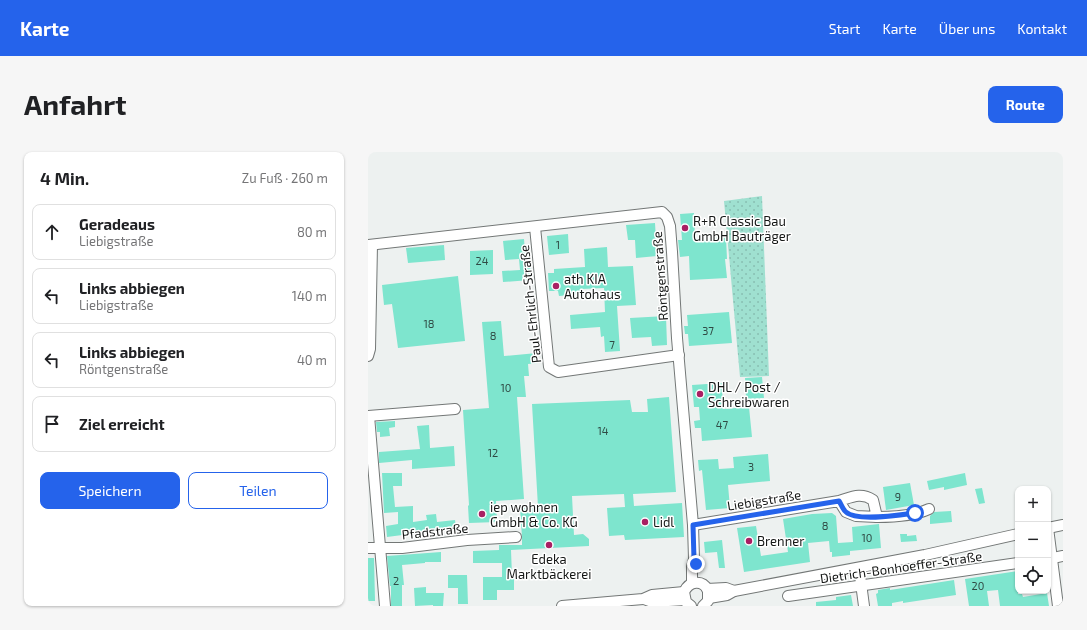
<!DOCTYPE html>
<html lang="de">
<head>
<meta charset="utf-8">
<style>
  body { margin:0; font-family:"Exo 2",sans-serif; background:#f6f6f6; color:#202124 }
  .controls { position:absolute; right:12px; bottom:12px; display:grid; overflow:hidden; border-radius:8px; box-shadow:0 1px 3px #0004 }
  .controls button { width:36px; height:36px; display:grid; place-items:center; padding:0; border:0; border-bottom:1px solid #e0e0e0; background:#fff; color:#202124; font:20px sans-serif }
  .stop { position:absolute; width:12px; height:12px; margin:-9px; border:3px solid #2563eb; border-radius:50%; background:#fff }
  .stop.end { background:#2563eb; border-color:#fff; box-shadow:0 1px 4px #0008 }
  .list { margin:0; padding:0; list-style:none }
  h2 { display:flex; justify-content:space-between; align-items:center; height:52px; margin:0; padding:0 16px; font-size:17px }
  h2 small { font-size:13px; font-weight:400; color:#757577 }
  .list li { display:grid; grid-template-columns:26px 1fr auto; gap:12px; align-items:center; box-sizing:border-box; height:56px; margin:0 8px 8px; padding:0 8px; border:1px solid #e0e0e0; border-radius:8px }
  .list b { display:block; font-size:15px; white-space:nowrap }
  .list p { margin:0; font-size:13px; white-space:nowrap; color:#757577 }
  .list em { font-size:13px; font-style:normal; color:#757577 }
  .actions { display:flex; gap:8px; padding:12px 16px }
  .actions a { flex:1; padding:9px 0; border:1px solid #2563eb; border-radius:8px; text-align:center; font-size:14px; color:#2563eb }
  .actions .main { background:#2563eb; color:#fff }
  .icon { flex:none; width:22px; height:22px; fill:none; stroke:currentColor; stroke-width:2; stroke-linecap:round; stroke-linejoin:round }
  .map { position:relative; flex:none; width:695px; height:454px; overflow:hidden; border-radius:8px }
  header { display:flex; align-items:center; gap:24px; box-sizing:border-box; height:56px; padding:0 20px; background:#2563eb; color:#fff }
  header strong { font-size:19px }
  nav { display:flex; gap:22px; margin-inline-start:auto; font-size:14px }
  .intro { display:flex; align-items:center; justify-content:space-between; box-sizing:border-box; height:96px; padding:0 24px }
  h1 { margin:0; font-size:28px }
  .button { padding:10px 18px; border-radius:8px; background:#2563eb; color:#fff; font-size:14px; font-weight:700 }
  main { display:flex; gap:24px; padding:0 24px }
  aside { flex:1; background:#fff; border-radius:8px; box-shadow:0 1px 3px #0004 }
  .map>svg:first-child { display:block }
</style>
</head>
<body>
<header>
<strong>Karte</strong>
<nav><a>Start</a><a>Karte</a><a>Über uns</a><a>Kontakt</a></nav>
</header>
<div class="intro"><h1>Anfahrt</h1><a class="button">Route</a></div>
<main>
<aside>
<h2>4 Min.<small>Zu Fuß · 260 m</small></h2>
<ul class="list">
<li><svg class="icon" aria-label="ahead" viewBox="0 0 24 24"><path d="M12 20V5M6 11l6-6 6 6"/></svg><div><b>Geradeaus</b><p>Liebigstraße</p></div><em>80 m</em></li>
<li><svg class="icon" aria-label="left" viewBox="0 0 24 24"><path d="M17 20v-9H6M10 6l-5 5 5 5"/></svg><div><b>Links abbiegen</b><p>Liebigstraße</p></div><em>140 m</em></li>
<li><svg class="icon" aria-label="left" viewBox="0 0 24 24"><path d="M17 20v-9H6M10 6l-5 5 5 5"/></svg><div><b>Links abbiegen</b><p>Röntgenstraße</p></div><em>40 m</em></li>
<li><svg class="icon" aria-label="arrive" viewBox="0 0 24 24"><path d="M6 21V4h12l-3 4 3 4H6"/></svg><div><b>Ziel erreicht</b></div></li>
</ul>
<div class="actions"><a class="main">Speichern</a><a>Teilen</a></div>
</aside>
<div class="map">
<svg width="695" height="454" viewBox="0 0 695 454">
  <defs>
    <pattern id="grass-dots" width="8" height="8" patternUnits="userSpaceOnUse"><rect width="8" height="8" fill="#9fe0d0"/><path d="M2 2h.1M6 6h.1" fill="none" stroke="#88bfb2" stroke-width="1.8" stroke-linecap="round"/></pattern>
  </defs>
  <rect width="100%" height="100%" fill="#edf1f0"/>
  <path fill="url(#grass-dots)" d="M394 44 401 224 372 225 356 49Z"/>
  <g fill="#7ee5ce">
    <path d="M326 61 327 87 358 85 359 107H357L359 126 322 128 321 104 312 105 310 88H314L312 62Z"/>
    <path d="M287 71 289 104 268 106 267 88H260L258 73Z"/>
    <path d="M200 82 201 101 181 103 179 84Z"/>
    <path d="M156 87 158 113H162L163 126 162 128 135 130 134 119 152 118 151 107 137 108 135 89Z"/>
    <path d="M76 93 77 108 40 111 38 96Z"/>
    <path d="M239 95 240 115 265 114 268 153 249 154 252 199 237 200 236 184 233 185 232 175 203 177 202 163 237 160 236 136 214 137V142L191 144 190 139H181L180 121H186V117L217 115 216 97Z"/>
    <path d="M125 98V122L102 123V99Z"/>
    <path d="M90 124 97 189 30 196 24 152 16 153 14 133Z"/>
    <path d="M361 160 364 191 321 194 320 182H317L316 174H320L319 163Z"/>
    <path d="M298 164 299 193 284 194 283 185 264 186 262 166Z"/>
    <path d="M133 169 136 204 169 201 170 211 160 212 161 224H156L158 245H149L156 347 128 349 129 370 101 371 100 354 101 353 95 258 121 256 114 170Z"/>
    <path d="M394 225 396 246 378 247 377 226Z"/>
    <path d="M354 231 355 257 381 255 384 285 334 289 333 276H327L326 269 332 268 331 255H326L324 233Z"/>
    <path d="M301 245 308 340 265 342 266 354 314 351 316 385 257 388 256 383 241 384 239 356 257 355 256 342 204 344 206 383 215 382 221 387V394L143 398 144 424H146V438H129V448H115V425H134V411H105V399L131 398V393H154V385L152 356 170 355 164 252 262 248 264 260H280L279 247Z"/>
    <path d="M27 269V275L21 276 22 284 12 285V280H9L8 270Z"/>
    <path d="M61 273 62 296 86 294 87 314 44 317V308L11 311V300L52 297 49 274Z"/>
    <path d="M400 302 402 329 360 333 362 356 338 358 334 318 331 319 330 308 350 307 351 317 366 316 365 305Z"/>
    <path d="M14 321H34V334H25L27 355 45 354V370L59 368 58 363 68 362 69 370 87 368 88 376 19 385 18 374 30 372V360L16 361Z"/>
    <path d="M597 321 599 333 576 338V335L561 338 559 329Z"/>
    <path d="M542 331 546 353 518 358 515 335Z"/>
    <path d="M614 336 617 351 611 352 607 337Z"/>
    <path d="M583 359 584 370 562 372V364L566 360Z"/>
    <path d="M464 361 468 364 470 391 485 390 484 375 511 372 513 396 482 399V403L464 405V400H462L461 389 440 391 442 410 376 420 369 376 388 374 393 404 420 400 415 367 444 362Z"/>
    <path d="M532 382H539V384L548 383 549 389 533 390Z"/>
    <path d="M354 388 357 416H351L349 400 337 401 336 390Z"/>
    <path d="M73 400V410H57V411L34 413 36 433H34V454H23V434H22L19 404Z"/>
    <path d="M0 406H6L7 449H0Z"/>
    <path d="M650 419V442H654L655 445 679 441 681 454H632L630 438 619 439 621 454H601L597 427Z"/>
    <path d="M80 423H99L100 452H90V436H80Z"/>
    <path d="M586 428 588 443 535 451V449L524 451V454H510L508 442 510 441V438L522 436V438Z"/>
    <path d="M58 435V441H76L75 454H65V453L47 454 46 436Z"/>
    <path d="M483 443 485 454H448V450L468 448V445Z"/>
  </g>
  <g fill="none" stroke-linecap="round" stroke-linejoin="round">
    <defs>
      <g id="minor">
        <path d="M167 75 181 215 190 220 311 203"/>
        <path d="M0 93 294 60 299 65 302 74 304 100 309 186 325 373 326 407 324 415V431"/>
        <path d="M0 204 2 197 4 93"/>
        <path d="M0 264 87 257"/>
        <path d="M1 264 17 454"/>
        <path d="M509 365C525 365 546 364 561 357"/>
        <path d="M325 373 471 349 478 360 488 364 509 365 505 348C493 340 484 345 471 349"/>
        <path d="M680 376 690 454"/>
        <path d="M680 376 695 373"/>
        <path d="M0 396H34L99 388 148 385"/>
        <path d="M680 407 695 404"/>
        <path d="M491 416 496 454"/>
        <path d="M339 437 358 436 366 439"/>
        <path d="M420 444 650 411"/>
        <path d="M341 446 359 443 366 439 557 403 650 382"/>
        <path d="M276 447 284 450 317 448"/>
        <path d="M194 454 275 447 284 443 316 440"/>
        <path d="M323 454 318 450 316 440C321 429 334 427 340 438V449L335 454"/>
      </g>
    </defs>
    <use href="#minor" stroke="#737776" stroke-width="12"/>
    <use href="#minor" stroke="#fff" stroke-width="10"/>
  </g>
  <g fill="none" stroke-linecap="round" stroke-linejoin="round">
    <path stroke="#2563eb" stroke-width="5" d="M328 412 326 407 325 373 471 349C473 352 475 358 478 360 489 370 532 363 547 361"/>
  </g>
  <g fill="#a91f63" stroke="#fff" stroke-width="1.5">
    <circle cx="317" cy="76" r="4"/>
    <circle cx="188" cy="134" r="4"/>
    <circle cx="332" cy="242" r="4"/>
    <circle cx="114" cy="362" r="4"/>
    <circle cx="277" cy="370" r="4"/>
    <circle cx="381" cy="389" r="4"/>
    <circle cx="181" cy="393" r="4"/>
  </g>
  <g text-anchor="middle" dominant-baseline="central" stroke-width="3" stroke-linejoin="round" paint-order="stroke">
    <g font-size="11" fill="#2f4a44">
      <text x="190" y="92">1</text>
      <text x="114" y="108">24</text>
      <text x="61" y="171">18</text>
      <text x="340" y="178">37</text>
      <text x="125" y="183">8</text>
      <text x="244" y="192">7</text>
      <text x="138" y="235">10</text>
      <text x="354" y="272">47</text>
      <text x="235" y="278">14</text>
      <text x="125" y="300">12</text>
      <text x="383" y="314">3</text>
      <text x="530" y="344">9</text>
      <text x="457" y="373">8</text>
      <text x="499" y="385">10</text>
      <text x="28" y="428">2</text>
      <text x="610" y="433">20</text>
    </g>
    <g font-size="13" fill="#151716" stroke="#fff" text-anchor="start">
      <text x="325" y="69">R+R Classic Bau<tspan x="325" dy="15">GmbH Bauträger</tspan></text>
      <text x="196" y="127">ath KIA<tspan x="196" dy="15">Autohaus</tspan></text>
      <text x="340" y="235">DHL / Post /<tspan x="340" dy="15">Schreibwaren</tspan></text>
      <text x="122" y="355">iep wohnen<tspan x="122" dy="15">GmbH &amp; Co. KG</tspan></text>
      <text x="285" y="370">Lidl</text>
      <text x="389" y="389">Brenner</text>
      <text x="181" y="407" text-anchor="middle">Edeka<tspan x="181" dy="15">Marktbäckerei</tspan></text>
    </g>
    <g font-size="13" fill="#151716" stroke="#fff">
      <text transform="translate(292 124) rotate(-94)">Röntgenstraße</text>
      <text transform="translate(162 152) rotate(-96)">Paul-Ehrlich-Straße</text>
      <text transform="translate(396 348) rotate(-9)">Liebigstraße</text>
      <text transform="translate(67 379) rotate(-6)">Pfadstraße</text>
      <text transform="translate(533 415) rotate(-8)">Dietrich-Bonhoeffer-Straße</text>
    </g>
  </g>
</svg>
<div class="controls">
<button>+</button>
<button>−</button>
<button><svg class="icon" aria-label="locate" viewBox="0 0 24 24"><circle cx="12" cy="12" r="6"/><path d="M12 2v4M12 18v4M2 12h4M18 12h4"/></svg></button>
</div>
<div class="stop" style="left:547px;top:361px"></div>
<div class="stop end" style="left:328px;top:412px"></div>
</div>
</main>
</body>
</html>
